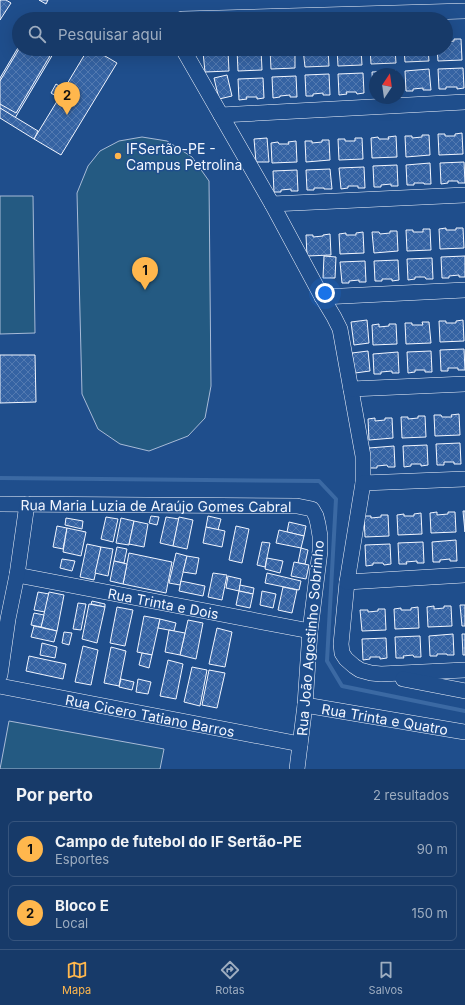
<!DOCTYPE html>
<html lang="pt">
<head>
<meta charset="utf-8">
<style>
  body { margin:0; font-family:Inter,sans-serif; background:#20416f; color:#f1f3f6 }
  .compass { position:absolute; left:369px; top:68px; width:36px; height:36px; border-radius:50%; background:#173a69; box-shadow:0 4px 16px #0002; rotate:13deg }
  .you { position:absolute; left:325px; top:293px; width:14px; height:14px; margin:-10px; border:3px solid #fff; border-radius:50%; background:#1a73e8; box-shadow:0 0 0 6px #1a73e833 }
  .badge { display:grid; place-items:center; width:26px; height:26px; border-radius:50%; background:#ffb74d; color:#111; font-size:13px; font-weight:700 }
  .pin { position:absolute; translate:-50% -33px; filter:drop-shadow(0 1px 2px #0008) }
  .pin::after { content:''; position:absolute; top:21px; width:14px; height:12px; background:inherit; clip-path:polygon(0 0,100% 0,50% 100%) }
  .list { margin:0; padding:0; list-style:none }
  h2 { display:flex; justify-content:space-between; align-items:center; height:52px; margin:0; padding:0 16px; font-size:17px }
  h2 small { font-size:13px; font-weight:400; color:#9eadc0 }
  .list li { display:grid; grid-template-columns:26px 1fr auto; gap:12px; align-items:center; box-sizing:border-box; height:56px; margin:0 8px 8px; padding:0 8px; border:1px solid #36547d; border-radius:6px }
  .list b { display:block; font-size:15px; white-space:nowrap }
  .list p { margin:0; font-size:13px; white-space:nowrap; color:#9eadc0 }
  .list em { font-size:13px; font-style:normal; color:#9eadc0 }
  .icon { flex:none; width:22px; height:22px; fill:none; stroke:currentColor; stroke-width:2; stroke-linecap:round; stroke-linejoin:round }
  .map { position:relative; flex:none; width:465px; height:769px; overflow:hidden }
  .search { position:absolute; background:#173a69; box-shadow:0 4px 16px #0002; left:12px; right:12px; top:12px; height:44px; display:flex; align-items:center; gap:10px; box-sizing:border-box; padding:0 14px; border-radius:22px; color:#9eadc0; font-size:15px }
  .sheet { height:180px; background:#173a69 }
  nav { display:flex; justify-content:space-around; align-items:center; box-sizing:border-box; height:56px; border-top:1px solid #36547d; background:#173a69; font-size:11px; color:#9eadc0 }
  nav a { display:grid; justify-items:center; gap:2px }
  nav .on { color:#ffb74d }
  .map>svg:first-child { display:block }
</style>
</head>
<body>
<div class="map">
<svg width="465" height="769" viewBox="0 0 465 769">
  <defs>
    <pattern id="building-cross-hatch" width="8" height="8" patternUnits="userSpaceOnUse"><rect width="8" height="8" fill="#3563a3"/><path d="M0 0l8 8M0 8l8-8" fill="none" stroke="#537ab1"/></pattern>
  </defs>
  <rect width="100%" height="100%" fill="#1f4e8c"/>
  <g fill="#245a82" stroke="#a8bbd7">
    <path d="M142 137 167 141 192 157 209 181 211 386 205 418 188 436 149 451 120 444 98 429 82 394 77 193 88 166 100 151 119 141Z"/>
    <path d="M0 196H33L35 333 0 334Z"/>
    <path d="M9 721 164 749 160 769H0Z"/>
  </g>
  <g fill="none" stroke-linecap="round" stroke-linejoin="round">
    <path stroke="#3b69a3" stroke-width="4" d="M0 478 319 481 336 499 327 661 342 686 465 711"/>
  </g>
  <g fill="url(#building-cross-hatch)" stroke="#f2f6ff">
    <path d="M0 0H6L11 3 0 20Z"/>
    <path d="M39 0H48L46 4Z"/>
    <path d="M38 14 46 19H35Z"/>
    <path d="M454 39H461L462 60 438 61 437 49H446V42L454 41Z"/>
    <path d="M19 46V49H56L15 118 0 108V78Z"/>
    <path d="M19 49H54L16 113 0 104V81Z"/>
    <path d="M88 49H93L117 63 61 155 34 139 59 98 51 93 56 84 64 89Z"/>
    <path d="M254 49H261L262 70 238 71 237 50H244V52L254 51Z"/>
    <path d="M270 49H277V50L295 49V68L271 69Z"/>
    <path d="M303 49H328L329 66 305 67Z"/>
    <path d="M337 49H361L362 65 338 66Z"/>
    <path d="M370 49H395L396 63 371 64Z"/>
    <path d="M404 49H428L429 61 405 62Z"/>
    <path d="M211 51V53H221V51H228L229 71 205 72 203 52Z"/>
    <path d="M463 68 464 88 457 89V87H446V89H439L438 69Z"/>
    <path d="M429 69 431 90H423V88L413 89V91H406L405 71Z"/>
    <path d="M396 71V74H375V93H373L372 72Z"/>
    <path d="M363 73 364 93 357 94 356 92H346L347 94 339 95 338 74Z"/>
    <path d="M329 74 330 95H323V93L313 94V96H306L305 75Z"/>
    <path d="M227 75 232 96 219 99 214 78Z"/>
    <path d="M296 76 297 97H290V95L280 96V97L273 98 272 77Z"/>
    <path d="M263 78 264 98 257 99V97H246L247 99 239 100 238 79Z"/>
    <path d="M0 108 38 131 34 139 0 118Z"/>
    <path d="M462 133 463 154 439 155 438 134H445V136H455V134Z"/>
    <path d="M422 135H429L430 155 406 157 405 136H412V138L422 137Z"/>
    <path d="M396 136 397 157 372 158 371 138 378 137 379 139H389L388 137Z"/>
    <path d="M267 138 269 162H256L254 139Z"/>
    <path d="M355 138H362L363 159 339 160 338 139H345V141H355Z"/>
    <path d="M322 140H329L330 160 306 162 305 141H312V143L322 142Z"/>
    <path d="M296 141 297 162 272 163 271 143 278 142 279 144H289L288 142Z"/>
    <path d="M464 162 465 183H458V181H448V183L441 184 440 163Z"/>
    <path d="M430 163 431 184H424V183H414V185H407L406 165Z"/>
    <path d="M397 165 398 186H391V184L381 185V187H374L373 166Z"/>
    <path d="M364 167 365 188H358V186H348V188L341 189 339 168Z"/>
    <path d="M330 169 332 189H324V188H314V190H307L306 170Z"/>
    <path d="M297 170 298 191H291V189L281 190V192H274L273 171Z"/>
    <path d="M446 228V230H456V228H463L464 248 440 249 439 229Z"/>
    <path d="M423 229H430L431 250 407 251 406 230H413V232H423Z"/>
    <path d="M390 231H397L398 251 374 253 372 232H379L380 234 390 233Z"/>
    <path d="M363 232 364 253 340 254 339 234 346 233V235H356V233Z"/>
    <path d="M330 234 331 255 307 256 306 235H313V237L323 236V235Z"/>
    <path d="M324 256 336 257 335 278H323Z"/>
    <path d="M465 256V277H459V275L449 276V278H442L441 257Z"/>
    <path d="M432 258 433 279H426L425 277H415V279L408 280 407 259Z"/>
    <path d="M398 260 399 280 392 281V279H382V281H375L374 261Z"/>
    <path d="M365 261 366 282H359V280L349 281V283H342L340 262Z"/>
    <path d="M367 320 369 343 354 345 351 322Z"/>
    <path d="M463 320 464 341 440 342 439 321H446V323H456V321Z"/>
    <path d="M422 322H429L431 343 406 344 405 323H412V325H423Z"/>
    <path d="M379 324V327L389 326V324H396L397 344 373 345 372 325Z"/>
    <path d="M464 349 465 370H458V368H448V371H441L440 350Z"/>
    <path d="M368 351 370 371 355 373 352 353Z"/>
    <path d="M431 351 432 372H425V370H415V372L408 373 407 352Z"/>
    <path d="M398 352 399 373H392V371L381 372V374H374L373 354Z"/>
    <path d="M0 355H35L36 402 0 403Z"/>
    <path d="M459 414 460 435 435 436 434 415H441L442 417H452L451 415Z"/>
    <path d="M418 416H425L426 437 402 438 401 417H408V419L418 418Z"/>
    <path d="M375 418V421L385 420V418H392L393 438 369 440 368 419Z"/>
    <path d="M460 443 461 464H454V462H444V465H437L436 444Z"/>
    <path d="M427 445 428 465 421 466V464H411V466L404 467 403 446Z"/>
    <path d="M394 446 395 467H388L387 465 377 466V468H370L369 448Z"/>
    <path d="M463 511H465V532Z"/>
    <path d="M437 512V515L448 514V512H455L456 532 431 533 430 513Z"/>
    <path d="M421 513 422 534 398 535 397 515 404 514V516H414V514Z"/>
    <path d="M381 515H388L389 536 365 537 364 516H371V518L381 517Z"/>
    <path d="M151 516 159 517 157 525 149 523Z"/>
    <path d="M208 516 221 519 218 530 206 527Z"/>
    <path d="M106 517 118 519 113 542 101 539Z"/>
    <path d="M166 517 179 519 173 546 160 543Z"/>
    <path d="M179 517 193 520 187 549 173 546Z"/>
    <path d="M66 518 83 521 82 529 65 525Z"/>
    <path d="M121 518 134 521 129 545 116 543Z"/>
    <path d="M134 521 148 524 144 547 129 544Z"/>
    <path d="M289 522 306 526 304 536 287 532Z"/>
    <path d="M57 526 67 528 63 549 53 547Z"/>
    <path d="M236 526 249 529 242 563 229 560Z"/>
    <path d="M206 527 225 531 222 547 203 543Z"/>
    <path d="M67 528 86 532 81 556 63 552Z"/>
    <path d="M279 530 304 536 301 548 276 543Z"/>
    <path d="M456 540 457 561H450V559L440 560V562H433L432 542Z"/>
    <path d="M262 542 270 543 265 567 257 565Z"/>
    <path d="M423 542 424 563H417V561L406 562 407 564H399L398 543Z"/>
    <path d="M87 544 101 547 94 580 80 577Z"/>
    <path d="M390 544 391 564 384 565 383 563H373V565L366 566 365 545Z"/>
    <path d="M101 547 113 549 108 576 95 573Z"/>
    <path d="M117 547 127 549 124 563 114 561Z"/>
    <path d="M301 548 308 550 305 564 298 563Z"/>
    <path d="M129 553 172 562 166 593 123 584Z"/>
    <path d="M176 553 187 556 180 585 169 583Z"/>
    <path d="M187 556 199 558 196 574 183 572Z"/>
    <path d="M267 558 283 561 280 573 265 569Z"/>
    <path d="M62 559 75 561 72 571 60 568Z"/>
    <path d="M114 561 127 564 123 584 110 581Z"/>
    <path d="M294 562 309 565 306 579 291 576Z"/>
    <path d="M213 573 227 575 222 600 208 597Z"/>
    <path d="M267 573 301 581 299 590 265 583Z"/>
    <path d="M228 576 241 579 239 591 226 588Z"/>
    <path d="M181 581 205 586 203 596 179 591Z"/>
    <path d="M240 585 254 588 253 594 239 591Z"/>
    <path d="M283 587 297 590 292 613 278 610Z"/>
    <path d="M239 591 253 594 250 608 236 605Z"/>
    <path d="M262 591 276 594 273 608 260 605Z"/>
    <path d="M38 592 49 594 45 612 34 610Z"/>
    <path d="M49 592 64 595 57 631 41 627Z"/>
    <path d="M92 601 105 604V607L91 604Z"/>
    <path d="M78 603 86 604 81 630 73 629Z"/>
    <path d="M89 604 105 607 97 643 82 639Z"/>
    <path d="M460 605H465V626H462Z"/>
    <path d="M434 606V609L444 608V606H451L452 626 428 627 427 607Z"/>
    <path d="M117 607 133 610 125 646 110 643Z"/>
    <path d="M418 607 419 628 395 629 394 609 401 608V610H411V608Z"/>
    <path d="M378 609H385L386 630 362 631 360 610H368V612L378 611Z"/>
    <path d="M34 613 44 615 41 627 31 625Z"/>
    <path d="M144 616 160 619 152 655 137 652Z"/>
    <path d="M160 619 176 623 174 631 158 628Z"/>
    <path d="M188 620 203 623 196 659 180 655Z"/>
    <path d="M34 626 57 631 54 642 31 637Z"/>
    <path d="M217 628 232 632 225 667 209 664Z"/>
    <path d="M169 630 185 633 180 655 165 652Z"/>
    <path d="M64 632 72 633 69 645 62 643Z"/>
    <path d="M453 634 454 655H447V654H437V656H430L429 636Z"/>
    <path d="M462 634H465V655H463Z"/>
    <path d="M420 636 421 657H414L413 655 403 656 404 658H396L395 637Z"/>
    <path d="M386 638 387 658 380 659V657H370V659L363 660 362 639Z"/>
    <path d="M42 643 57 647 55 658 40 655Z"/>
    <path d="M83 646 98 650 91 685 75 682Z"/>
    <path d="M111 647 126 651 119 686 104 683Z"/>
    <path d="M142 653 152 655 149 668 139 665Z"/>
    <path d="M29 656 66 664 63 679 26 671Z"/>
    <path d="M168 660 183 664 176 699 160 696Z"/>
    <path d="M192 667 207 670 200 706 184 702Z"/>
    <path d="M209 670 225 673 217 708 202 705Z"/>
    <path d="M121 679 134 682 132 690 119 687Z"/>
    <path d="M138 679 151 682 148 694 136 692Z"/>
  </g>
  <g fill="none" stroke-linecap="round" stroke-linejoin="round">
    <defs>
      <g id="minor">
        <path d="M182 19 465 11"/>
        <path d="M183 49 272 204 322 297 334 317 340 329 363 456V483L347 582 341 644 342 653 346 659 354 666 360 670 371 673 381 674 465 670"/>
        <path d="M221 115 465 102"/>
        <path d="M272 204 465 195"/>
        <path d="M322 297 465 290"/>
        <path d="M351 389 465 384"/>
        <path d="M363 483 465 479"/>
        <path id="s1" d="M0 504 297 506 312 509 316 516 318 524 320 536V551L310 631 305 705 297 769"/>
        <path id="s2" d="M17 575 310 631"/>
        <path d="M347 582 465 575"/>
        <path d="M0 675 8 619 17 575 27 504"/>
        <path d="M403 679 465 691"/>
        <path id="s3" d="M0 686 300 744"/>
        <path id="s4" d="M305 705 465 732"/>
      </g>
    </defs>
    <use href="#minor" stroke="#f2f6ff" stroke-width="16"/>
    <use href="#minor" stroke="#1f4e8c" stroke-width="15"/>
  </g>
  <circle fill="#ffb74d" stroke="#1f4e8c" stroke-width="1.5" cx="118" cy="156" r="4"/>
  <g text-anchor="middle" dominant-baseline="central" stroke-width="3" stroke-linejoin="round" paint-order="stroke">
    <g font-size="14" fill="#f2f6ff" stroke="#1f4e8c" text-anchor="start">
      <text x="126" y="148">IFSertão-PE -<tspan x="126" dy="16">Campus Petrolina</tspan></text>
    </g>
    <g font-size="14" fill="#f2f6ff" stroke="#1f4e8c">
      <text stroke="none"><textPath href="#s1" startOffset="156">Rua Maria Luzia de Araújo Gomes Cabral</textPath></text>
      <text stroke="none"><textPath href="#s2" startOffset="149">Rua Trinta e Dois</textPath></text>
      <text transform="translate(310 638) rotate(-85)">Rua João Agostinho Sobrinho</text>
      <text stroke="none"><textPath href="#s3" startOffset="153">Rua Cicero Tatiano Barros</textPath></text>
      <text stroke="none"><textPath href="#s4" startOffset="81">Rua Trinta e Quatro</textPath></text>
    </g>
  </g>
</svg>
<svg class="compass" viewBox="-18 -18 36 36"><path d="M0-13l5 13h-10z" fill="#e53935"/><path d="M0 13l5-13h-10z" fill="#9eadc0"/></svg>
<div class="you"></div>
<div class="pin badge" style="left:145px;top:290px">1</div>
<div class="pin badge" style="left:67px;top:115px">2</div>
<div class="search"><svg class="icon" aria-label="search" viewBox="0 0 24 24"><circle cx="10" cy="10" r="6"/><path d="M15 15l6 6"/></svg>Pesquisar aqui</div>
</div>
<section class="sheet">
<h2>Por perto<small>2 resultados</small></h2>
<ul class="list">
<li><span class="badge">1</span><div><b>Campo de futebol do IF Sertão-PE</b><p>Esportes</p></div><em>90 m</em></li>
<li><span class="badge">2</span><div><b>Bloco E</b><p>Local</p></div><em>150 m</em></li>
</ul>
</section>
<nav>
<a class="on"><svg class="icon" aria-label="map" viewBox="0 0 24 24"><path d="M3 6l6-2 6 2 6-2v14l-6 2-6-2-6 2zM9 4v14M15 6v14"/></svg>Mapa</a>
<a><svg class="icon" aria-label="directions" viewBox="0 0 24 24"><path d="M12 3l9 9-9 9-9-9zM9 14v-3h6M13 9l2 2-2 2"/></svg>Rotas</a>
<a><svg class="icon" aria-label="saved" viewBox="0 0 24 24"><path d="M7 4h10v16l-5-4-5 4z"/></svg>Salvos</a>
</nav>
</body>
</html>
